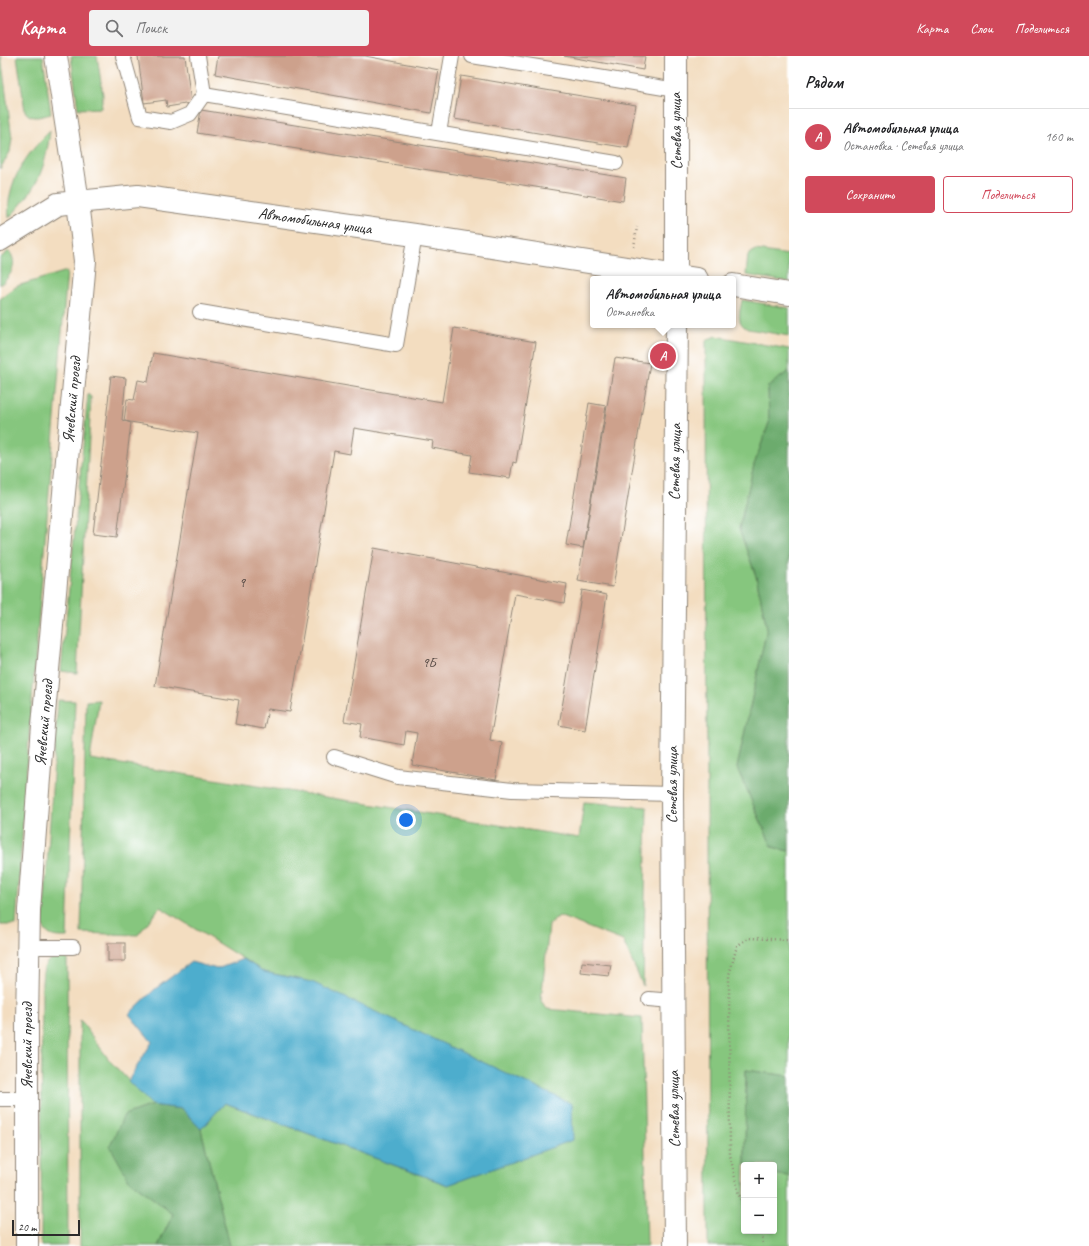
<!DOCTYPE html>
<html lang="ru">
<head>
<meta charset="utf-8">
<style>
  body { margin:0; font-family:Caveat,sans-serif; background:#f2f2f2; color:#202124 }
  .controls { position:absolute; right:12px; bottom:12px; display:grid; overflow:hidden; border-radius:4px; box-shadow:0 2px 6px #0003 }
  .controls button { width:36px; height:36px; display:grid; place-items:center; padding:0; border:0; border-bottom:1px solid #e0e0e0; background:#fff; color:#202124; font:20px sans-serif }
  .scale { position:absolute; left:12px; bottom:10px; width:68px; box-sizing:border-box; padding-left:4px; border:2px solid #2b2b2b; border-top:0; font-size:11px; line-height:14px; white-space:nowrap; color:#2b2b2b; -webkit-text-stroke:3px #fff; paint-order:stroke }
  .you { position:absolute; left:406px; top:764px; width:14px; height:14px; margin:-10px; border:3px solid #fff; border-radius:50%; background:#1a73e8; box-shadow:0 0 0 6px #1a73e833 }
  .badge { display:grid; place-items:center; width:26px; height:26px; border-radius:50%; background:#d1495b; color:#fff; font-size:13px; font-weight:700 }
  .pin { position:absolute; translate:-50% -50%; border:2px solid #fff; box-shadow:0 1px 4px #0006 }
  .popup { position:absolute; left:590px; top:220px; width:146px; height:52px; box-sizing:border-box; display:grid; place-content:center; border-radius:4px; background:#fff; filter:drop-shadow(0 1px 3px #0005); font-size:13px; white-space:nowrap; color:#757577 }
  .popup b { font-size:15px; color:#202124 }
  .popup::after { content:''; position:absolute; left:50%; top:100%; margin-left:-8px; border:8px solid transparent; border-top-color:#fff }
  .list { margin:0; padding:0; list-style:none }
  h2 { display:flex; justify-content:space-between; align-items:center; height:52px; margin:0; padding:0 16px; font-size:17px }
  h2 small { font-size:13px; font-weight:400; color:#757577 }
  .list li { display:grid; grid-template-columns:26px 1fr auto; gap:12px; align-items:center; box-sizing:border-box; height:56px; padding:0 16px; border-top:1px solid #e0e0e0 }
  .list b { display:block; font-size:15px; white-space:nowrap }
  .list p { margin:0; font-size:13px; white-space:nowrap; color:#757577 }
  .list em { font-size:13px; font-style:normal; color:#757577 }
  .actions { display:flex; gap:8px; padding:12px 16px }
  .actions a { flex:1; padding:9px 0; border:1px solid #d1495b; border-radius:4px; text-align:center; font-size:14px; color:#d1495b }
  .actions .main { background:#d1495b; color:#fff }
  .icon { flex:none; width:22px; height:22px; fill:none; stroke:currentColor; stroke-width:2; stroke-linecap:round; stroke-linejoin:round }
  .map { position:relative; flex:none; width:789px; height:1190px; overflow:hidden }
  header { display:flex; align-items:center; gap:24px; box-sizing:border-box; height:56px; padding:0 20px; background:#d1495b; color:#fff }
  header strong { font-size:19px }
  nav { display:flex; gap:22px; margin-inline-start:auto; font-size:14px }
  .search { width:280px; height:36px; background:#f2f2f2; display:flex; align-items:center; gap:10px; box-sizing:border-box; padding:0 14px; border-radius:4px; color:#757577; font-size:15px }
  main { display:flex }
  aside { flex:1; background:#fff }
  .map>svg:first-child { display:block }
</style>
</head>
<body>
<header>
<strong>Карта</strong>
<div class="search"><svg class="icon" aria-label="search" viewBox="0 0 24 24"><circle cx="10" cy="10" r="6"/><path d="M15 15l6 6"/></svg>Поиск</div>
<nav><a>Карта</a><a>Слои</a><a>Поделиться</a></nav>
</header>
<main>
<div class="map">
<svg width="789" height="1190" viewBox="0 0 789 1190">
  <rect width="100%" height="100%" fill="#fff"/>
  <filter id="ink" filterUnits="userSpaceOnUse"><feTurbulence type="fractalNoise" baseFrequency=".025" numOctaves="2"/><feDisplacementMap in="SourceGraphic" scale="8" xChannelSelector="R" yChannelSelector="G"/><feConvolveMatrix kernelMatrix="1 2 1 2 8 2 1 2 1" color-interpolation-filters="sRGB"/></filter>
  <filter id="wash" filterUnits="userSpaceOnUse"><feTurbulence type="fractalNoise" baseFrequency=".012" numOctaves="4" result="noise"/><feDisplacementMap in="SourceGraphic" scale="16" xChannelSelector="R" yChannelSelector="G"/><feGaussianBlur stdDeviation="0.9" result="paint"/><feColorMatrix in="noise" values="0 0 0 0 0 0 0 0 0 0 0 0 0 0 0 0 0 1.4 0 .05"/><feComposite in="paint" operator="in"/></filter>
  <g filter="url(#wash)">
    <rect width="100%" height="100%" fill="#f3ddc0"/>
    <g fill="#86c67e" stroke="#587854">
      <path d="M0 0H1L12 82 10 96 0 113Z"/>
      <path d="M17 0H43L51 58C42 60 31 65 25 55Z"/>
      <path d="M71 0H97L103 39 101 52 78 53Z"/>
      <path d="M50 75C45 116 37 132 9 162 5 127 27 97 50 75Z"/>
      <path d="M755 194 789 199V226L746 219 748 199Z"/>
      <path d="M9 195C19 208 11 220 0 229V202Z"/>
      <path d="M67 215 29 680 16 869H0V243L17 230Z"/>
      <path d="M742 244 789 252V280L748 273C735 267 740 256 742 244Z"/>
      <path d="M716 280 789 293V315L768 331 769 367 754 409 739 473 756 520 767 572 737 712 772 791 789 795V1020L746 1014 744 1175H774V1118L789 1120V1190H708L706 284Z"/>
      <path d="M88 338 91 341 77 617 61 615Z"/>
      <path d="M58 644 75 645 67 881C56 881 49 882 43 871Z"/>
      <path d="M99 644 90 703 579 782 584 746 647 751 643 930 623 885 559 860 549 869 541 945 547 953 642 962 647 1190H230L201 1073 225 1047 448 1129 312 926 264 916 160 851 138 879 81 877 86 645Z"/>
      <path d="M56 901H67L68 1190H41L42 927C43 915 43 905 56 901Z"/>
      <path d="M80 964 110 1005 152 1049 124 1059 129 1124 173 1158 158 1190H80Z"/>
    </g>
    <g fill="#6cab6d" stroke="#4c6b4c">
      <path d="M789 315V795L772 791 737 712 767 572 756 520 739 473 754 409 769 367 768 330Z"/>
      <path d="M746 1014 789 1020V1120L774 1118V1109H745Z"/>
      <path d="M152 1049 182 1053 201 1073 230 1190H158L173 1158 129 1124 110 1090 124 1059Z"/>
    </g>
    <path fill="#4eadcd" stroke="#3c6c7c" d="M243 903 264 916 312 926 572 1048 573 1084 448 1129 225 1047 201 1073 182 1053 152 1049 128 1025 152 986 129 958 155 933 191 906 217 913Z"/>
    <g id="blocks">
      <g fill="#cda18c">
        <path d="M138 0H185L191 47 167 51 166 44 144 47Z"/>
        <path d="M218 0H365L439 14 431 57 215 18Z"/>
        <path d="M564 0H645L643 14Z"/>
        <path d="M461 20 636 49 628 92 454 63Z"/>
        <path d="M201 54 626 122 623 145 197 77Z"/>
        <path d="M454 272 536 286 516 407 513 406 510 422 469 416 472 399 432 392 433 385 354 372 350 398 334 395 290 656 268 653 264 673 235 668 239 644 155 630 198 377 124 365 127 343 134 344 138 324 148 326 153 297 442 346Z"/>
        <path d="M615 302 650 307 613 531 578 525Z"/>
        <path d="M111 320 126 322 122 364 131 367 117 481 93 478Z"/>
        <path d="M589 347 606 350 583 492 566 489Z"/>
        <path d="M374 492 567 528 564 547 515 538 490 684 502 687 496 724 412 709 417 677 406 675 404 689 360 681 362 668 344 665Z"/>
        <path d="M582 534 607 539 585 674 559 669Z"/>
        <rect x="108" y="887" width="17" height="18"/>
        <path d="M582 906 611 909 609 920 581 917Z"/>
      </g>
    </g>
  </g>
  <g filter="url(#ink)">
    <use href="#blocks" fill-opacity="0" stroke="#8f8476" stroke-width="1"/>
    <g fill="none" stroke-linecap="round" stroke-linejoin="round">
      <defs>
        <g id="service">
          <path d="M123 0 140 61 171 66 190 58 204 38 616 107"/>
          <path d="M198 0 204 38"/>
          <path d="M472 0 676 34"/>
          <path d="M439 77 452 0"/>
          <path d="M200 256 396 289 415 179"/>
          <path d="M334 701 398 721 512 734 672 738"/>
          <path d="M29 891H73"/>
          <path d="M649 943 673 945"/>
          <path d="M0 1043H27"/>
        </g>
        <g id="minor">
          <path d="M676 0V223"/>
          <path d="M0 184 58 148 138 140 415 179 697 223"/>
          <path d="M733 229 789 238"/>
          <path d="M27 1190V964L29 854 43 669 85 205 78 146 56 0"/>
          <path d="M675 1190 672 738 677 269"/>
        </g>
      </defs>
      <use href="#service" stroke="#8f8476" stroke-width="16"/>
      <use href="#minor" stroke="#8f8476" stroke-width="24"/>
      <g stroke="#8f8476" stroke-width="2.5" stroke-dasharray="1 3" stroke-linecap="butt">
        <path d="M634 191 637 171"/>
        <path d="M744 1147 739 1139 730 1099 729 919 737 890 748 882 789 884"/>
        <path d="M759 1175 762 1179 763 1190"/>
      </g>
      <use href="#service" stroke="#fff" stroke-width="14"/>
      <use href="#minor" stroke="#fff" stroke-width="22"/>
    </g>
  </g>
  <g text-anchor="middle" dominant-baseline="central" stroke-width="3" stroke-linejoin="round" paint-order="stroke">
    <g font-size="14" fill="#544843">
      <text x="242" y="526">9</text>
      <text x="429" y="606">9Б</text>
    </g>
    <g font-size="16" fill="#2b2b2b" stroke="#fff">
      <text transform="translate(676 75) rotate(-91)">Сетевая улица</text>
      <text transform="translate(315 165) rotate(8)">Автомобильная улица</text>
      <text transform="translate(72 344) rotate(-85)">Ячевский проезд</text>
      <text transform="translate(675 406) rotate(-89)">Сетевая улица</text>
      <text transform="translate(44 667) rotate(-85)">Ячевский проезд</text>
      <text transform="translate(672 729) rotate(-90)">Сетевая улица</text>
      <text transform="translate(27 990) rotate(-90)">Ячевский проезд</text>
      <text transform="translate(674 1053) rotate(-91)">Сетевая улица</text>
    </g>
  </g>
</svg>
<div class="controls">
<button>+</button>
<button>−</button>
</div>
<div class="scale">20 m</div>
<div class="you"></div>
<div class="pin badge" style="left:663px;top:300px">A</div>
<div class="popup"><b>Автомобильная улица</b>Остановка</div>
</div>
<aside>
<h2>Рядом<small></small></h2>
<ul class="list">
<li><span class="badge">A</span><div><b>Автомобильная улица</b><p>Остановка · Сетевая улица</p></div><em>160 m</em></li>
</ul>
<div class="actions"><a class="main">Сохранить</a><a>Поделиться</a></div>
</aside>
</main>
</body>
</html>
